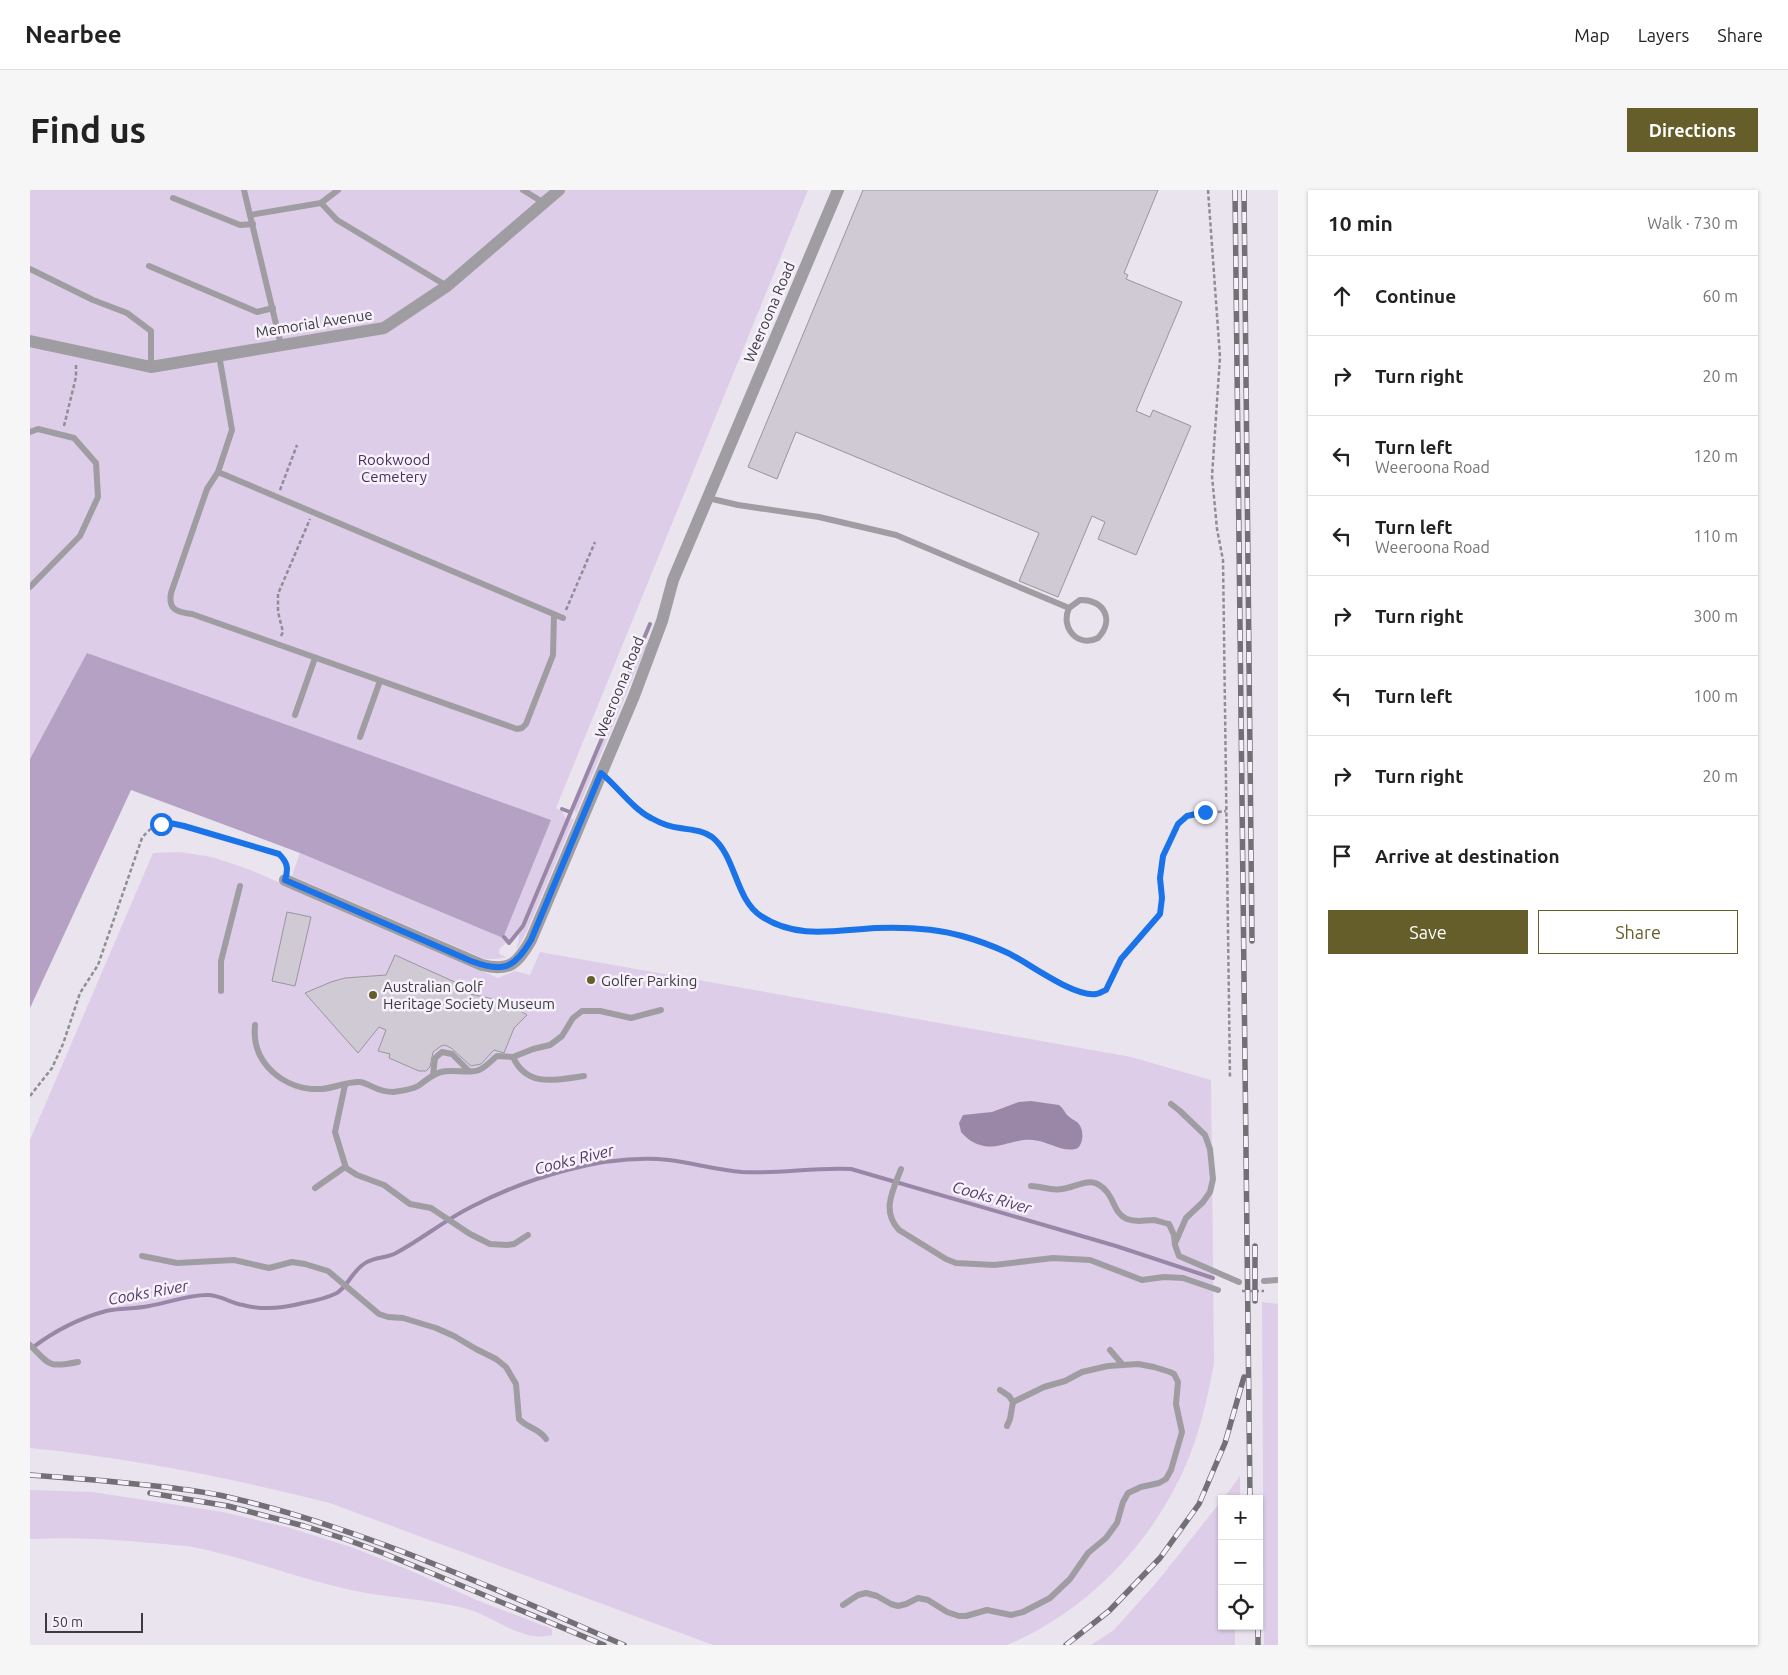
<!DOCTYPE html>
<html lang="en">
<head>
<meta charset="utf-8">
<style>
  body { margin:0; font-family:Ubuntu,sans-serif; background:#f6f6f6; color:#222 }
  .controls { position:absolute; right:15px; bottom:15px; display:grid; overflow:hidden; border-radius:0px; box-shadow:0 1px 4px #0004 }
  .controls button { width:45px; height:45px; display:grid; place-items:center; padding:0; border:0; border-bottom:1px solid #e0e0e0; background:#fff; color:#222; font:25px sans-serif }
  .scale { position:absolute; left:15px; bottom:12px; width:98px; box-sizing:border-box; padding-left:5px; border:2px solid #3d3b3f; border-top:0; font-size:14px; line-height:18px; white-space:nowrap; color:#3d3b3f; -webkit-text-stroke:4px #f6f1fb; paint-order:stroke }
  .stop { position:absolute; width:15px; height:15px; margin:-11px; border:4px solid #1a73e8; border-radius:50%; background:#fff }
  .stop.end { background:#1a73e8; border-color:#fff; box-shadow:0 1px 5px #0008 }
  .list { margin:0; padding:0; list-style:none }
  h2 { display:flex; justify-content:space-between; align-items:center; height:65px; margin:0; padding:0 20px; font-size:21px }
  h2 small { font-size:16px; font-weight:400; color:#767676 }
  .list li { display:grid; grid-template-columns:32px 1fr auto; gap:15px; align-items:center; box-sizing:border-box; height:80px; padding:0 20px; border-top:1px solid #e0e0e0 }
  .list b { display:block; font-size:19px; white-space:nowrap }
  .list p { margin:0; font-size:16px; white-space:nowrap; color:#767676 }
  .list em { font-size:16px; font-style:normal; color:#767676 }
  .actions { display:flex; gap:10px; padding:15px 20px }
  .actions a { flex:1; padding:11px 0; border:1px solid #665e2a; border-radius:0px; text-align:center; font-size:18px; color:#665e2a }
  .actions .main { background:#665e2a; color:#fff }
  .icon { flex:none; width:28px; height:28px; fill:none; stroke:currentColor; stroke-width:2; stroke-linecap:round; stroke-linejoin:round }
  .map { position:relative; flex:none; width:1248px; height:1455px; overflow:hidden; border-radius:0px }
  header { display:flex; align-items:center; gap:30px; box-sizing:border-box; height:70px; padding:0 25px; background:#fff; border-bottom:1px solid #e0e0e0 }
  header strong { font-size:24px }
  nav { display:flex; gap:28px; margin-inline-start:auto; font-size:18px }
  .intro { display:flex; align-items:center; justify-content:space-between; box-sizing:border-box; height:120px; padding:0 30px }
  h1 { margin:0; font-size:35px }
  .button { padding:12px 22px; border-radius:0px; background:#665e2a; color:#fff; font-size:18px; font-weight:700 }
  main { display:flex; gap:30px; padding:0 30px }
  aside { flex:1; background:#fff; border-radius:0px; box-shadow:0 1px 4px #0004 }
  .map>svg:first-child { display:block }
</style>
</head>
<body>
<header>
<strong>Nearbee</strong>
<nav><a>Map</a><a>Layers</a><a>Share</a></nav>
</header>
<div class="intro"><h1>Find us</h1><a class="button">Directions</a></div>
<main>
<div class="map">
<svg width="1248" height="1455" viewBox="0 0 1248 1455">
  <rect width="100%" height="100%" fill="#e9e4ed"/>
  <g fill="#ddcde8">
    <path d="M0 0H778L526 618 532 621 536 629 491 736 478 750 475 745 58 463 0 628Z"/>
    <path d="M614 453 617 454 497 741 486 761 489 748V745L494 738 539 630 544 628 546 623 543 617Z"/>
    <path d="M150 662 182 667 218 679 468 788 485 781 500 785 510 762 1101 867 1181 890 1184 1173C1179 1201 1173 1228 1164 1254 1133 1342 1063 1419 977 1455H683L300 1313C201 1288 101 1268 0 1258V950L123 663Z"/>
    <path d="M270 663 473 748 477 752 470 758 469 763 471 765 477 767 467 769H455L262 686Z"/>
    <path d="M1232 1112 1248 1114V1455H1234Z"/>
    <path d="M1210 1286V1309H1193Z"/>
    <path d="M0 1300 62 1302 193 1322 260 1338 321 1357 379 1380 449 1411 522 1439V1445C491 1453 463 1425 434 1418 397 1409 358 1408 321 1400 268 1388 217 1368 163 1357 150 1355 135 1354 122 1353 81 1349 40 1347 0 1349Z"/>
    <path d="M1192 1310V1436H1205V1455H1061L1084 1440 1127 1392Z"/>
  </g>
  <path fill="#b5a1c4" d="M57 463 521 630 473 748 270 663 101 600 0 818V569Z"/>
  <path fill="#9a87a8" d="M1001 911 1029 915C1033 918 1034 921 1037 925 1040 928 1044 930 1047 932 1054 938 1054 952 1048 958 1034 964 1018 951 1003 950 986 948 970 959 954 956 944 954 937 949 931 942L929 933 933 925 962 922 989 912Z"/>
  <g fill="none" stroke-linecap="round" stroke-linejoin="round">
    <g stroke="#9a87a8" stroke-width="4">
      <path d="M532 619 540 622"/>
      <path d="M474 747 479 753 493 736 620 434"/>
      <path d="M2 1158C23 1142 50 1128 76 1121 90 1118 105 1119 119 1116 139 1113 159 1104 179 1105 192 1106 201 1113 213 1115 232 1120 254 1118 273 1113 284 1111 297 1108 307 1103 319 1095 323 1079 337 1072 346 1067 357 1068 366 1063 392 1049 415 1030 441 1017 497 988 575 963 639 970 663 973 687 980 712 982 749 984 785 977 821 979L1086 1056 1183 1088"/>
    </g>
  </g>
  <g fill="#cfcad3" stroke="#9a959d">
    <path d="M833 0H1128L1094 83 1098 85 1096 89 1152 112 1106 221 1120 227 1123 220 1161 236 1106 365 1068 349 1075 332 1062 326 1028 407 989 391 1009 343 766 242 747 289 718 277Z"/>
    <path d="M257 722 281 727 265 796 242 791Z"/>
    <path d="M365 765 438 798 436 803 463 809 486 818 497 825 484 838 474 863 464 860 451 874 441 876 421 858 415 855 411 856 403 862 400 877 396 881H389L359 868 360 864 348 861 356 840 349 837 328 863 275 803 301 792 315 788 356 785Z"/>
  </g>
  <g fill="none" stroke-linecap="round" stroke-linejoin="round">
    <g stroke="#908d93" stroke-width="2.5" stroke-dasharray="4 2.5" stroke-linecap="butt">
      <path d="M1178 0 1190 167 1182 286 1187 339 1193 370 1200 889"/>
      <path d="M34 236 46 187V173"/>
      <path d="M250 300 267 255"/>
      <path d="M536 420 565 352"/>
      <path d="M251 446 253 442 248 422V404L280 329"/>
      <path d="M581 591C599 608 613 626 637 635 652 641 671 637 683 648 706 669 706 712 733 727 773 749 802 740 844 738 874 737 903 739 931 746 947 750 963 756 977 763 999 773 1042 807 1066 804 1069 804 1073 801 1076 800L1091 769 1130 724 1131 708 1130 688 1133 666 1148 634 1157 626 1196 621"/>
      <path d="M0 906 22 878 33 854 50 803 68 775 112 648C124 632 137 632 154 636L249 664 256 671 257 679"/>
      <path d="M1212 1101H1234"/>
    </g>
    <g stroke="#9f9da1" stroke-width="6">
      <path d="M214 0 251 155"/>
      <path d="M493 0 514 13"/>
      <path d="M143 8 210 35 223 34"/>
      <path d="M291 13 307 30 417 96"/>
      <path d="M220 25 291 13 308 0"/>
      <path d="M119 76 227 122 243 118"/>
      <path d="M0 79 63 110 97 123 121 141V177"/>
      <path d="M189 165 202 240 188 282 533 428"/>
      <path d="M0 242 8 239 44 248 66 273 68 307 50 346 0 397"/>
      <path d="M188 282 177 299 141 403C138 420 147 422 162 424L487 539 492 538 496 534 523 465 524 425"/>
      <path d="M678 308 708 315 789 327 866 345 1039 418 1050 410C1074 409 1085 430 1068 448 1048 458 1030 438 1039 418"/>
      <path d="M265 525 285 468"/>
      <path d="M330 547 350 491"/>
      <path d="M191 801V771L210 696"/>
      <path d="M225 835C221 874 255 901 292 899 304 898 319 891 330 892 341 894 347 902 363 902 371 901 381 900 388 896 396 891 402 884 411 882 423 879 440 884 449 880 456 877 461 871 467 866L483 867 503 859 520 855 532 846 543 828 552 821H570L601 828 631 820"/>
      <path d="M483 867C497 898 526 890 554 886"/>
      <path d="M403 885 405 868 412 862 422 864 439 881"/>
      <path d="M315 895 305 942 316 978 327 985 354 995 380 1014 401 1018 440 1044 460 1054 477 1055 484 1054 498 1045"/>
      <path d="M1141 914 1150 921 1175 945 1180 959 1183 989 1180 1002 1173 1012 1156 1028 1146 1051"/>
      <path d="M871 979C863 1000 851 1021 869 1040L916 1069 926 1073 964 1075 1023 1068 1060 1070 1112 1090 1134 1087 1153 1088 1188 1100"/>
      <path d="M1001 996C1011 996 1021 1001 1032 999 1049 997 1062 983 1077 1002 1085 1012 1085 1024 1097 1029 1107 1033 1114 1030 1124 1030 1129 1031 1134 1033 1139 1034L1144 1045 1145 1055 1149 1066 1209 1092"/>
      <path d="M285 998 315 977"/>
      <path d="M112 1066 147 1073 204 1070 239 1078 262 1072 275 1074 298 1081 349 1124 358 1127 373 1128 406 1138 424 1146 446 1159 466 1169 476 1177 486 1194 489 1229C497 1238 509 1238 516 1249"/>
      <path d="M1234 1091 1248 1090"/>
      <path d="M0 1155C20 1175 18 1178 48 1172"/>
      <path d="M1080 1160 1092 1174"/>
      <path d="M970 1200 979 1206 983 1212 980 1229 977 1236"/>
      <path d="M813 1415 828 1405 836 1403 847 1406 861 1414 868 1416 876 1414 888 1408 898 1410 917 1422 929 1426H936L957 1420 981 1425 993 1422 1020 1408 1040 1389 1058 1363 1076 1348 1087 1333 1093 1312 1098 1303 1111 1297 1129 1293 1136 1289 1141 1280 1152 1242 1146 1214 1148 1192 1144 1184 1140 1182 1124 1177 1108 1174 1078 1176 1052 1182 1035 1191 1014 1197 983 1212"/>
    </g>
    <g stroke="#9f9da1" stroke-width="12">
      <path d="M0 151 121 177 354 138 417 96 529 0"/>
      <path d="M255 690 452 775C480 782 488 773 501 750L604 506 632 431 643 390 808 0"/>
    </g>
    <defs>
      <g id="rail">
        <path d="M1205 0 1220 1309"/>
        <path d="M1214 0 1222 751"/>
        <path d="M1225 1111V1056"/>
        <path d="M0 1285C45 1288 90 1292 135 1297 157 1300 181 1302 202 1308 338 1340 466 1400 594 1455"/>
        <path d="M120 1303 198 1316 274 1336 315 1349 353 1363 574 1455"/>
        <path d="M1228 1436V1455"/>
        <path d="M1036 1455 1079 1421 1130 1368 1169 1314 1195 1253 1214 1187"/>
      </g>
    </defs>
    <use href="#rail" stroke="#726f75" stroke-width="5.5"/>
    <use href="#rail" stroke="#f6f1fb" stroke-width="4" stroke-dasharray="11" stroke-linecap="butt"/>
  </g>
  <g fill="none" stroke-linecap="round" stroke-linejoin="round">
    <path stroke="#1a73e8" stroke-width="6" d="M131 634 140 633 154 636 249 664C257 672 259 678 255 690L441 771C473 783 484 779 501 750L571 583C588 597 602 618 621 628 630 633 640 637 650 638 661 640 672 640 682 647 706 666 705 709 731 726 767 750 806 740 846 738 874 737 904 738 932 746 947 750 963 756 978 763 999 773 1043 807 1066 804 1069 804 1073 801 1076 800L1091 769 1130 724 1132 708 1130 688 1133 666 1148 634 1157 626 1175 622"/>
  </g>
  <g fill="#665e2a" stroke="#f6f1fb" stroke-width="2">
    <circle cx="561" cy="790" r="5"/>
    <circle cx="343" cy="805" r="5"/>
  </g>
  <g text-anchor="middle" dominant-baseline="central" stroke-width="5" stroke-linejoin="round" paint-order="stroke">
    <g font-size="15" fill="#3d3b3f" stroke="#f6f1fb">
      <text transform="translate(739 122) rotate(-67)">Weeroona Road</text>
      <text transform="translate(284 133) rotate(-9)">Memorial Avenue</text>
      <text transform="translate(589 497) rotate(-68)">Weeroona Road</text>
    </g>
    <g font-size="15" fill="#4a2e5c" stroke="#f6f1fb">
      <text x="364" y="269">Rookwood<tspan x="364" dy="17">Cemetery</tspan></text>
    </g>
    <g font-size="15" fill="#3d3b3f" stroke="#f6f1fb" text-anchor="start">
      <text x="571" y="790">Golfer Parking</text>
      <text x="353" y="796">Australian Golf<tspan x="353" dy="17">Heritage Society Museum</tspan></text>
    </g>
    <g font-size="16" font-style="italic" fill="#543867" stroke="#f6f1fb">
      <text transform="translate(544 969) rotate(-14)">Cooks River</text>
      <text transform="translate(962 1007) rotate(16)">Cooks River</text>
      <text transform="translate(118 1102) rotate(-10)">Cooks River</text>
    </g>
  </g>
</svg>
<div class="controls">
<button>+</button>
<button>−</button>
<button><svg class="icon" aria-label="locate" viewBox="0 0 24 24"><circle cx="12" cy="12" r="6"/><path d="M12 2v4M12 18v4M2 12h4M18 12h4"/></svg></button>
</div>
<div class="scale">50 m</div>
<div class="stop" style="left:131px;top:634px"></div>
<div class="stop end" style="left:1175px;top:622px"></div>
</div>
<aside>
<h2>10 min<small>Walk · 730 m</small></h2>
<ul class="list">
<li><svg class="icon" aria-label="ahead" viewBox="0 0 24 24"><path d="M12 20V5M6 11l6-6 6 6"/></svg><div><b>Continue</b></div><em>60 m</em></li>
<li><svg class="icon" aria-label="right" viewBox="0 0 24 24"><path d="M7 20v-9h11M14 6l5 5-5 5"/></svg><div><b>Turn right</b></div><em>20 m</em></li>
<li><svg class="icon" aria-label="left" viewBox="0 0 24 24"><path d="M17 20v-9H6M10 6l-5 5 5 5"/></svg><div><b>Turn left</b><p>Weeroona Road</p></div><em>120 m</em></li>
<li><svg class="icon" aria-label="left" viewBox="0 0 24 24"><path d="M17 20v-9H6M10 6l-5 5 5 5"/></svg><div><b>Turn left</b><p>Weeroona Road</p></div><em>110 m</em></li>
<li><svg class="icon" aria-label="right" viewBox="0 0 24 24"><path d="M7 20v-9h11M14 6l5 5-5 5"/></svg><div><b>Turn right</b></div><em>300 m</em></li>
<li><svg class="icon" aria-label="left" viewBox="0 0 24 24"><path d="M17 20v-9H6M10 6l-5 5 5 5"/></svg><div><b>Turn left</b></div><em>100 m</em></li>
<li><svg class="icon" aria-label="right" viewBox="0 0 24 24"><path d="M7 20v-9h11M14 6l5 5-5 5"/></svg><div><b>Turn right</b></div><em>20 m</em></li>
<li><svg class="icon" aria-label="arrive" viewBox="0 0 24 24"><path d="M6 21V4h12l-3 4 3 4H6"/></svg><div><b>Arrive at destination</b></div></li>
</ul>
<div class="actions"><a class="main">Save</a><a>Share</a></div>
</aside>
</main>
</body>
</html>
